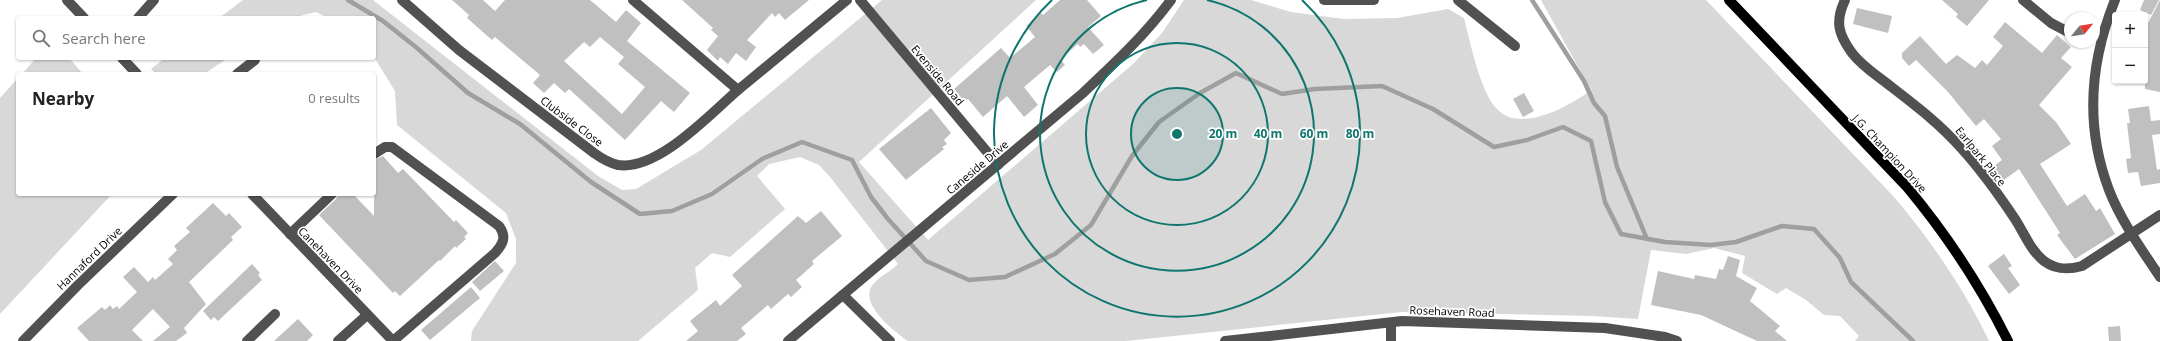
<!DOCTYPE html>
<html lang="en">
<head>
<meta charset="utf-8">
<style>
  body { margin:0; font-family:"Open Sans",sans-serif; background:#f6f6f6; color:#222 }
  .controls { position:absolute; right:12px; top:12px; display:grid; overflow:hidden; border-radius:4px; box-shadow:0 1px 3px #0004 }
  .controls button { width:36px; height:36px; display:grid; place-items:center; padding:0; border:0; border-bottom:1px solid #e0e0e0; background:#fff; color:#222; font:20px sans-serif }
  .compass { position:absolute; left:2064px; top:12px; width:36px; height:36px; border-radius:50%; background:#fff; box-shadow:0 1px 3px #0004; rotate:60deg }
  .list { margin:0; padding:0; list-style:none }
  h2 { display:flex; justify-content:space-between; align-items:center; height:52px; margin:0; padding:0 16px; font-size:17px }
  h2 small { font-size:13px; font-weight:400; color:#767676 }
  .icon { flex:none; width:22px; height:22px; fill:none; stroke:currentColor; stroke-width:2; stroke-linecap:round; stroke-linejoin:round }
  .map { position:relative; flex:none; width:2160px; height:341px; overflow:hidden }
  .search { position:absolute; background:#fff; box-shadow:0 1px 3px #0004; left:16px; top:16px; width:360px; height:44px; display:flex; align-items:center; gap:10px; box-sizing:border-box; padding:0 14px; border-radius:4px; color:#767676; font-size:15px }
  .panel { position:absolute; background:#fff; box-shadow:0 1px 3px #0004; left:16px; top:72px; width:360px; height:124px; border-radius:4px }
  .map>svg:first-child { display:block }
</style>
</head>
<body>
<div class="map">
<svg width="2160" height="341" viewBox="0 0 2160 341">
  <rect width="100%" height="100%" fill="#fff"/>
  <g fill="#d8d8d8">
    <path d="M243 0H373L598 176 622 190 636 189 701 150 882 0H1036L859 162 928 240 1133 64 1162 33 1184 0H1251L1291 12 1344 19 1397 18 1448 9 1464 18C1470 41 1480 92 1497 109 1520 134 1570 106 1591 90L1541 0H1706L1895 198C1932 242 1964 289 1989 341H1855L1859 336 1840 316 1824 315 1806 300 1786 288 1777 294 1742 273 1745 256 1714 248 1686 254 1651 250 1638 319 1592 316 1402 312 1126 341H908C894 331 856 302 874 283 881 276 891 271 898 264L830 177 819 165 800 157 769 164 757 176 785 209 730 257 712 253 695 268 698 290 638 341H471L472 331 516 263V239L506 213 397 125 395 91 374 57V18H328L316 12 291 18H219Z"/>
    <path d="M36 58H69L83 74H22Z"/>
    <path d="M165 58H228L204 74H156L151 69Z"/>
    <path d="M18 78V194H112L0 314V98Z"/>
  </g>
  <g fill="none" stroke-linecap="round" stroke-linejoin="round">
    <g stroke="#9f9f9f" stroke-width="4.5">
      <path d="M348 0 383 21 417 48 468 93 520 124 591 182 640 214 672 211 712 194 762 159 802 142 852 160 871 197 888 219 926 261 969 280 1005 277 1055 254 1091 225 1132 156 1159 122 1200 93 1236 73 1282 94 1315 89 1382 86 1433 109 1494 147 1527 140 1563 127 1591 141 1605 202 1621 234 1665 242 1711 245 1736 242 1782 226 1814 229 1840 258 1851 282 1913 341"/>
      <path d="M1532 0 1584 81 1594 103 1605 116 1617 167 1647 239"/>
    </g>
  </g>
  <g fill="#c0c0c0" fill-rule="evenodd">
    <path d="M452 0H483L495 11 505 0H590L616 22 626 10 641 23 627 41 690 93 674 112 661 101 625 140 569 89 565 93 554 83 544 93 533 83 540 75 495 37 492 40 467 18 469 15ZM600 37 624 57 618 64 645 87 622 114 564 61 584 42 590 47Z"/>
    <path d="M682 0H809L785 20 779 13 775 17 772 13 747 40 756 47 746 61 736 53 728 64 720 57 718 61 707 50 718 36 711 30 713 28Z"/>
    <path d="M1060 0H1087L1101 16 1088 27 1104 45 1093 54 1084 44 1080 47 1078 44 1060 59 1065 65 1057 72 1050 65 1024 87 1038 105 1024 117 1007 96 983 117 968 99 964 101 954 89 1001 48 1010 58 1035 37 1026 26 1041 13 1043 15Z"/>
    <path d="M1942 0H1989L1967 26 1956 17 1958 14Z"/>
    <path d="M2144 0H2159L2151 15 2140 10Z"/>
    <path d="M2160 0V92L2145 89V29Z"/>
    <path d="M1857 8 1892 16 1888 33 1853 24Z"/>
    <path d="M2005 22 2042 53 2057 35 2071 47 2061 58 2072 67 2039 105 2056 122 2071 144 2040 164 2067 206 2085 194 2096 211 2100 208 2115 234 2075 259 2057 235 2060 233 2019 169 2001 182 1991 168 2002 160 1992 146 2001 139 1984 119 1976 126 1948 92 1916 60 1909 66 1902 58V53L1920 36 1946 64 1957 55 1975 68 1982 60 1987 65 2003 46 1993 37Z"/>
    <path d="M1524 93 1534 111 1523 117 1513 99Z"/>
    <path d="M2149 106 2151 121 2160 120V134L2152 135 2157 170 2160 169V183L2141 186 2138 172 2128 173 2126 159 2131 158 2127 123H2130L2128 109Z"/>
    <path d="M931 108 951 133 944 140 947 144 942 147 944 149 906 180 879 149Z"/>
    <path d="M383 156 398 173 403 169 454 222 456 220 468 233 464 237 466 239 456 248 455 246 440 261 439 260 400 296 395 291 393 293 319 215 336 199 338 194H353L374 216V160Z"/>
    <path d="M213 203 226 216 229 213 242 227 231 237 233 240 189 282 206 304 184 328 187 333 176 341H153L170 327 153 309 132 330 143 341H89L77 328 102 307 105 310 110 305 113 309 117 306 119 309 137 292 123 277 134 267 148 282 153 277 155 280 173 264 168 259 177 250 174 246 190 232 186 228Z"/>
    <path d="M821 211 842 236 812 261 814 264 796 280 802 287 791 297 788 294 771 309 768 305 741 328 746 334 737 341H686L698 331 690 321 716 300 720 306 742 286 732 275 798 216 806 223Z"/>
    <path d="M2004 254 2012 266 2008 268 2020 285 2009 294 1988 266Z"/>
    <path d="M1728 256 1740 260 1736 276 1757 288 1750 301 1780 326 1775 331 1787 341H1757L1701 315 1651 305 1658 271 1694 279 1695 275 1716 279 1719 269 1723 270Z"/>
    <path d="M495 261 504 271 480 291 472 282Z"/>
    <path d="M252 264 260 273 258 275 262 280 218 321 214 317 211 320 203 311Z"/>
    <path d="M471 287 480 298 430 340 421 330Z"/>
    <path d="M298 319 313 335 307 341H274Z"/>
    <path d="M2120 326 2121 341H2109L2108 327Z"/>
  </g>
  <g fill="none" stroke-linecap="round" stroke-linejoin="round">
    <g stroke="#515151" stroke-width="10">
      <path d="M67 0 84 18"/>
      <path d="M402 0 459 50 594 153C601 158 609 163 618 165 658 171 710 114 738 90"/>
      <path d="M633 0 738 90 847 0"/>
      <path d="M860 0 998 165"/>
      <path d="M1324 0H1374"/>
      <path d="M1458 0 1515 46"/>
      <path d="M1845 0C1835 21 1838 34 1852 53 1862 66 1876 75 1889 85 1915 105 1940 124 1962 149 1981 170 1999 195 2015 219 2024 233 2031 251 2044 261 2056 270 2068 270 2082 266L2160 215"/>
      <path d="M2023 0 2051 23 2070 33"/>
      <path d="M2115 0C2090 62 2085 127 2109 190 2121 221 2142 250 2160 277"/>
      <path d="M138 18 154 0"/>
      <path d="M122 58 137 74"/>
      <path d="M237 74 255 60"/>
      <path d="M374 154 385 147H392L499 226C507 237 503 244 495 253L393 341"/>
      <path d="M252 194 393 341"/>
      <path d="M290 234 332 194"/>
      <path d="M843 295 890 341"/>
      <path d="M23 341 78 285 173 194"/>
      <path d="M247 341 275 314"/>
      <path d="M338 341 367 315"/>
      <path d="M788 341 1083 93C1115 63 1145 35 1171 0"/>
      <path d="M1225 341 1402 321 1605 328 1665 337 1677 341"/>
      <path d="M1391 341V323"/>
    </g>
    <path stroke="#000" stroke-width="10" d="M1729 0 1907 187C1947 235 1980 285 2008 341"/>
  </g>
  <circle cx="1177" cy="134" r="46" fill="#0f766e" fill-opacity=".12"/>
  <g fill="none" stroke="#0f766e" stroke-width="2">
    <circle cx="1177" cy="134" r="46"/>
    <circle cx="1177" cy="134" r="91"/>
    <path d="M1207 0A137 137 0 1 1 1147 0"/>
    <path d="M1302 0A183 183 0 1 1 1052 0"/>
  </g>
  <g text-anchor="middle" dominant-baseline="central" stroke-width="3.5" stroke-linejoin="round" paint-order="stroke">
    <g font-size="11" fill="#000" stroke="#fff">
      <text transform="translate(938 75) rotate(50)">Evenside Road</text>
      <text transform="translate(572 121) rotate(37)">Clubside Close</text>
      <text transform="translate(1890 153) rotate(47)">J.G. Champion Drive</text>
      <text transform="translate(1981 156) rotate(51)">Earlpark Place</text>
      <text transform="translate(977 167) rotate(-40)">Caneside Drive</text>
      <text transform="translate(89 258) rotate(-44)">Hannaford Drive</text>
      <text transform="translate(331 260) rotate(46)">Canehaven Drive</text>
      <text transform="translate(1452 311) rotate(2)">Rosehaven Road</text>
    </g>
  </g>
  <circle cx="1177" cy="134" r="6" fill="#0f766e" stroke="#fff" stroke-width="2"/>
  <g font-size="12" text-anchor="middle" font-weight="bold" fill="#0f766e" stroke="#fff" stroke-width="3.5" stroke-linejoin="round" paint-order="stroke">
    <text x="1223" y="138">20 m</text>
    <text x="1268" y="138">40 m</text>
    <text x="1314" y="138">60 m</text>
    <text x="1360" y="138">80 m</text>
  </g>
</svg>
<div class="controls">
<button>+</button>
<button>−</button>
</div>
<svg class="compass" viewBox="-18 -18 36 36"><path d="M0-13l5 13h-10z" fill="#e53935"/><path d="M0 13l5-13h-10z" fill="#767676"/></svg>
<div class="search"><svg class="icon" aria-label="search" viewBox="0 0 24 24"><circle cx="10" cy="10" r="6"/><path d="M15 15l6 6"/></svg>Search here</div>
<section class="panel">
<h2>Nearby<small>0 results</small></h2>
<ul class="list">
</ul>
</section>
</div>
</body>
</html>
